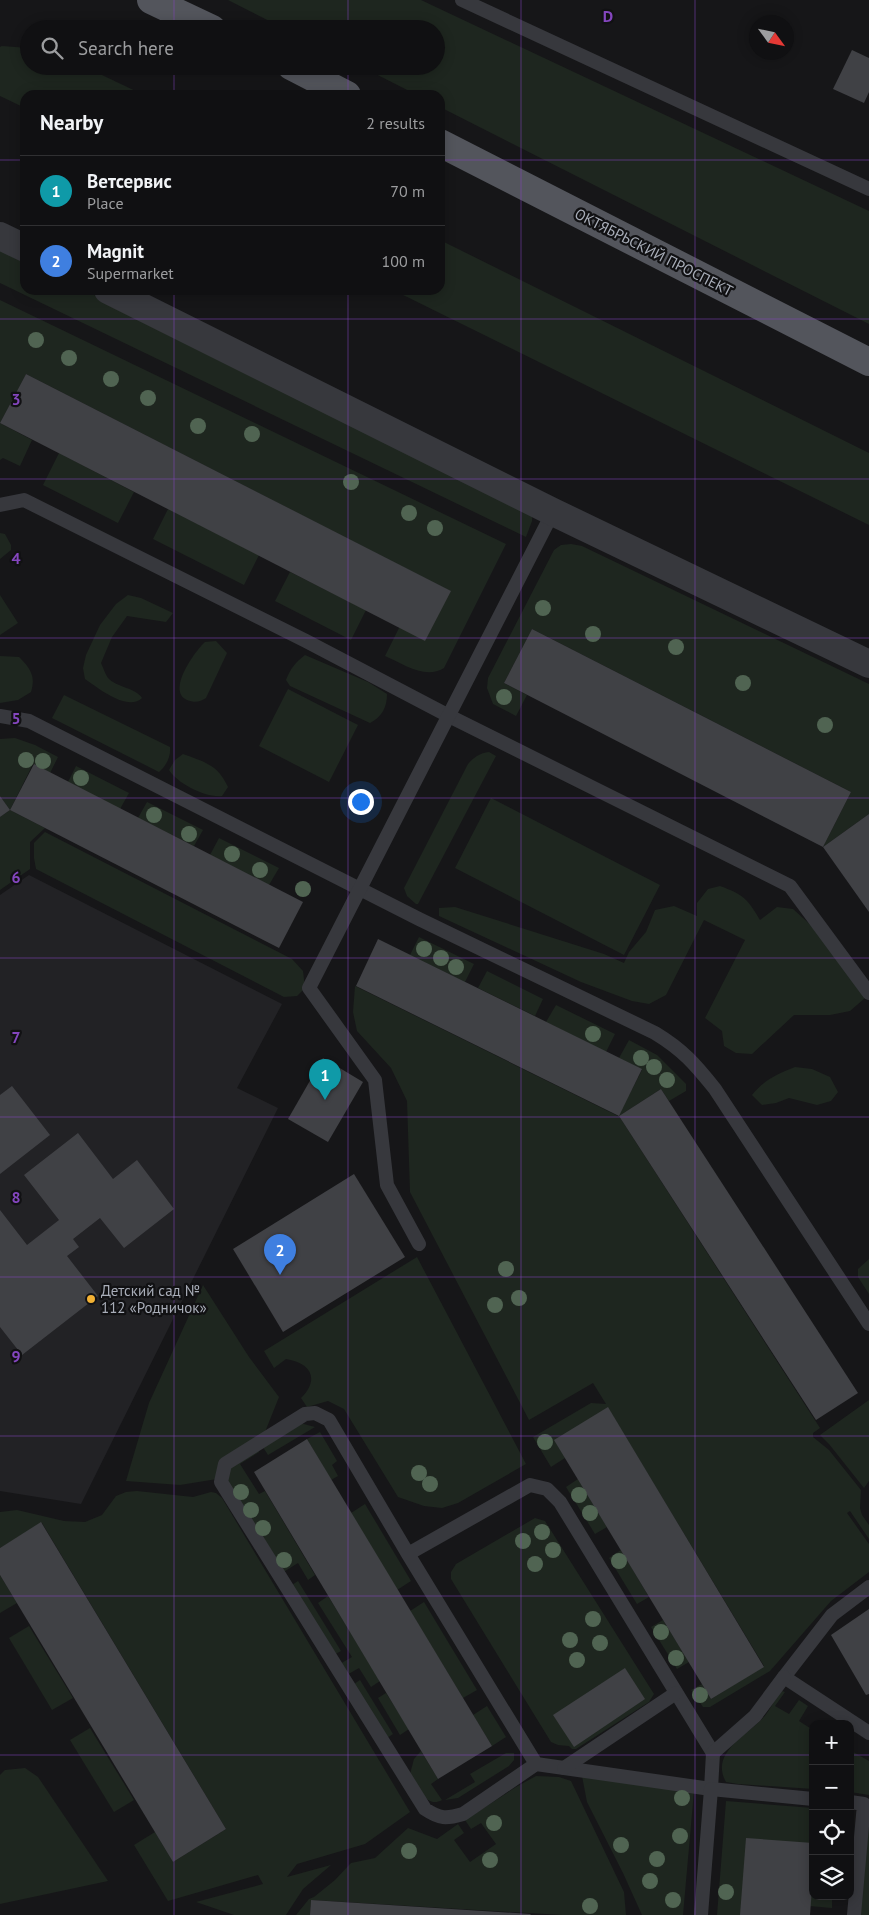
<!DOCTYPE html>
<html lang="en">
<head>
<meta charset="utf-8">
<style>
  body { margin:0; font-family:"PT Sans",sans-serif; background:#19191b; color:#f1f3f6 }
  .controls { position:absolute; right:15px; bottom:15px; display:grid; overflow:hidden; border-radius:10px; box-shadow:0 2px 12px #0003 }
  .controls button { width:45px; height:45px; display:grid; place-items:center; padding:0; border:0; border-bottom:1px solid #303032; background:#101012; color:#f1f3f6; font:25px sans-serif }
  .compass { position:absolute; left:749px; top:15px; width:45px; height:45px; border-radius:50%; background:#101012; box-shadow:0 2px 12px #0003; rotate:123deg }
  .you { position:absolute; left:360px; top:801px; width:18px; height:18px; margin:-12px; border:4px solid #fff; border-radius:50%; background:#1a73e8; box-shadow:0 0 0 8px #1a73e833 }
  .badge { display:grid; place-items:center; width:32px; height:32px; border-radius:50%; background:#d93025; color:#fff; font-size:16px; font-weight:700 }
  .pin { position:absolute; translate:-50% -41px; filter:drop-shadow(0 1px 2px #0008) }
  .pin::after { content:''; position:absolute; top:26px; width:18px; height:15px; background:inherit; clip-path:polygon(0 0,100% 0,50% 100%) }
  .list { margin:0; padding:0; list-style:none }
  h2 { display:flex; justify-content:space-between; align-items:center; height:65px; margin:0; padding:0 20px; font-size:21px }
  h2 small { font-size:16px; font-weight:400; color:#9c9d9f }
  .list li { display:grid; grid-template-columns:32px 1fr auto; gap:15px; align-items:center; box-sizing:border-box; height:70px; padding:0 20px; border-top:1px solid #303032 }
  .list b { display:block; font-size:19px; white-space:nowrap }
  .list p { margin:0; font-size:16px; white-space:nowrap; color:#9c9d9f }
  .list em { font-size:16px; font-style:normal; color:#9c9d9f }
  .icon { flex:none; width:28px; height:28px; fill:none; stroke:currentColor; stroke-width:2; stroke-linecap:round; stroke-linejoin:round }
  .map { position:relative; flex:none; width:869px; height:1915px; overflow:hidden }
  .search { position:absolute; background:#101012; box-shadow:0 2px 12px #0003; left:20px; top:20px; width:425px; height:55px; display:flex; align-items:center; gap:12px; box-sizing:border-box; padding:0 18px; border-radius:28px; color:#9c9d9f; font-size:19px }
  .panel { position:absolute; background:#101012; box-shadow:0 2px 12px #0003; left:20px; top:90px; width:425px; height:205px; border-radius:15px }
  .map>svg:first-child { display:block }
</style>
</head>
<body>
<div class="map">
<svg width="869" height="1915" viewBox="0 0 869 1915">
  <rect width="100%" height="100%" fill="#161618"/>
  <path fill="#222225" d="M29 875 282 1004 237 1088 278 1108 81 1504 0 1491V895Z"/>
  <g fill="#1e261f">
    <path d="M228 0H421L869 211V324L440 107V95H417L360 66H436V29H285Z"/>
    <path d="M2 46 29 48V66H83L144 95H25V108L0 96V47Z"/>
    <path d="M440 240 869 453V525L393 290H440Z"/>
    <path d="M0 249 25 261V290H84L520 504 532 515V521L526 537 0 283Z"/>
    <path d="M0 300 506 544 444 668C425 680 404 664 385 656L399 628 450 591 26 374 0 423 32 440 20 466 3 458 0 460Z"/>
    <path d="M59 453 134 492 118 523 43 485Z"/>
    <path d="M168 509 259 555 244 585 153 539Z"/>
    <path d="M0 533 5 534 11 545V550L0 559Z"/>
    <path d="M571 544 582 546 869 684V814L823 847 851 792 532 629 504 683 527 695 516 716 493 704 487 688 488 678 554 550 561 545Z"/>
    <path d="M290 572 366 610 351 640 275 601Z"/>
    <path d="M0 595 18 623 0 635Z"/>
    <path d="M128 595 141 598 173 613 166 622 127 616 112 637 101 663C103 667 105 674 108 678 117 688 135 687 142 698 128 712 98 688 85 679L83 668 86 655 100 625 116 604Z"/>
    <path d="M216 641 227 653 206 698C200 702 195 703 187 700 166 691 195 651 205 642Z"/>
    <path d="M305 655 368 682 387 694C387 707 382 717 370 723L290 686 286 680C290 669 296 662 305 655Z"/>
    <path d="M0 656 19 657C30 668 36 676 31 692L18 700 0 703Z"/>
    <path d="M288 689 358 725 329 782 259 746Z"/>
    <path d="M64 695 170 747C171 757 166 766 159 772L52 718Z"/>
    <path d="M15 738 35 745 58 757 50 773 33 764 10 810 45 828 30 842V869L0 890V817L10 810 0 796V739Z"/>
    <path d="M489 752 496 756 418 904H416L407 896 404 888 468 764C474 757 480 753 489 752Z"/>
    <path d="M183 754C205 762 218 765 228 787L222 796C206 798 178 784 169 770L175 760Z"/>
    <path d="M76 766 129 793 120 809 68 782Z"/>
    <path d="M491 798 660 885 624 955 455 868Z"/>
    <path d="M147 802 203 830 194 846 138 818Z"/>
    <path d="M45 832 292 959 303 971 305 988 297 996 284 997 36 869 34 858V843Z"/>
    <path d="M219 838 279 868 269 885 210 855Z"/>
    <path d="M720 886C744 895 747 898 760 920L777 907 793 909 814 928 865 998 850 1011 830 1015H794L752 1054 736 1053 724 1046 722 1031 705 1018 745 940 704 920 666 995 649 1004 632 1001 581 982 439 916V908L455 907 604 954 624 963 629 952 646 932 655 910 674 906 697 916V903L708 889Z"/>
    <path d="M419 937 474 964 465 982 410 955Z"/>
    <path d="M487 971 543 999 535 1016 478 988Z"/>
    <path d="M355 986 618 1116 642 1070 619 1058 629 1040 657 1055 686 1084V1091L669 1101 661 1089 619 1116 820 1428 813 1433V1437L829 1450 861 1490 860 1508 862 1515 869 1525V1539L850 1511 847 1513 869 1544V1572L831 1601 770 1671 710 1707H703L691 1690 702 1684 711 1699 764 1666 608 1408 565 1458 551 1467 533 1437 591 1403 606 1404 593 1383 529 1420 410 1192 407 1101 391 1068 357 1031 353 1012Z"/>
    <path d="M556 1005 615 1034 606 1052 546 1022Z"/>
    <path d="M795 1067 812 1069 830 1077 838 1092 831 1101 817 1105 789 1098 776 1103 762 1105 752 1095C764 1080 777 1074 795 1067Z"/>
    <path d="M417 1257 526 1464 458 1503 442 1508 424 1506 398 1497 344 1409 328 1401 307 1407 301 1398C320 1379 311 1363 286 1359L274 1368 264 1351Z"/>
    <path d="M869 1259V1294L858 1277V1269Z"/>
    <path d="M203 1285 249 1357 279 1397 263 1437 217 1479 180 1485 126 1481 149 1403Z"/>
    <path d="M869 1400V1481L864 1488 829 1444 820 1435Z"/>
    <path d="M300 1423 315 1427 268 1455 261 1444Z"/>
    <path d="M320 1432 337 1461 332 1465 338 1476 331 1480 307 1439Z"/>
    <path d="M256 1447 259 1452 240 1464 259 1494 265 1491 315 1575 308 1580 298 1563 282 1573 227 1480 230 1467Z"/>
    <path d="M578 1479 607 1527 595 1534 566 1487Z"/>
    <path d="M137 1491 193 1497 211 1492 216 1493 222 1498 410 1812 365 1844 297 1864 287 1877 331 1865 303 1889 286 1915H234L196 1902 263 1884 258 1875 168 1901 134 1845 155 1832 173 1862 226 1829 42 1523 0 1548V1512L17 1510 64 1521 85 1522 102 1515 116 1496 126 1492Z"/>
    <path d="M365 1504 411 1581 397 1590 351 1513Z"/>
    <path d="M535 1518 545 1521 654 1694 649 1702 576 1749H572L569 1746 558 1745 551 1742 451 1579V1572L456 1564Z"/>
    <path d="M621 1550 649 1597 637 1604 609 1558Z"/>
    <path d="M0 1575 17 1603 0 1613Z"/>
    <path d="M298 1581 341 1651 332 1656 289 1587Z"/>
    <path d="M328 1596 380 1681 371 1687 359 1668 345 1676 338 1665 352 1657 318 1603Z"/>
    <path d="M424 1602 477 1690 463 1698 410 1611Z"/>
    <path d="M663 1620 689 1662 677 1669 651 1627Z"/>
    <path d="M29 1626 73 1698 52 1710 9 1638Z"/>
    <path d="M360 1680 393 1734 384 1740 351 1686Z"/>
    <path d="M782 1691 785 1692 775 1706 789 1714 799 1700 808 1706 799 1721 813 1730V1789L738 1784 726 1782C710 1754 745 1736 761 1720 770 1712 773 1700 782 1691Z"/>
    <path d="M386 1693 409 1729 400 1735 378 1698Z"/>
    <path d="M487 1706 506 1737 492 1746 473 1715Z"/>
    <path d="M90 1728 134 1800 114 1812 70 1740Z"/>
    <path d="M850 1750 869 1761V1795L850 1792Z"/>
    <path d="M421 1751 438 1779 431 1784 442 1800C426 1809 418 1786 410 1774L414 1759Z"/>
    <path d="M506 1753H514V1760L509 1766 458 1798 445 1800 475 1782 470 1774Z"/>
    <path d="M25 1768 38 1777 108 1881 0 1904V1775L5 1770Z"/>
    <path d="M536 1776 559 1777 571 1781 624 1892 626 1915H562L311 1900 310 1915H296L309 1899 314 1897 335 1880 351 1863 375 1858 408 1828 437 1839 458 1824 464 1833 454 1840 470 1862 496 1844 481 1823 471 1829 465 1820 516 1787Z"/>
    <path d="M582 1776 694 1791 683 1915H642L623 1873 587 1802Z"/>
    <path d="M726 1801 813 1808V1843L740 1915H717Z"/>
    <path d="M869 1802V1915H859Z"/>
    <path d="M813 1874V1896H832V1908L810 1906Z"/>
  </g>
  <g fill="#404145">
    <path d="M852 50 869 58V92L864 103 833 89Z"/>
    <path d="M26 374 451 591 425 641 0 423Z"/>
    <path d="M532 629 851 792 823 847 504 683Z"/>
    <path d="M34 764 303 902 279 948 10 810Z"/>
    <path d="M0 796 10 810 0 817Z"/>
    <path d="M869 814V912L823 847Z"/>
    <path d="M378 939 642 1069 619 1116 356 986Z"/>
    <path d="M323 1058 363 1082 328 1142 288 1119Z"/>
    <path d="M12 1086 50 1135 0 1174V1095Z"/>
    <path d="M661 1089 858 1393 816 1420 619 1116Z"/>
    <path d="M78 1133 113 1179 137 1160 174 1209 124 1248 100 1218 73 1239 79 1247 67 1256 98 1296 22 1355 0 1327V1210L27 1245 59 1220 24 1175Z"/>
    <path d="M354 1174 405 1257 283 1332 233 1249Z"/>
    <path d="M608 1407 764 1667 711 1699 554 1440Z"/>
    <path d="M307 1439 492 1746 438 1779 254 1472Z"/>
    <path d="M41 1522 226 1829 173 1862 0 1575V1548Z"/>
    <path d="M869 1609V1694L866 1695 831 1635Z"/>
    <path d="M625 1668 645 1699 574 1747 553 1715Z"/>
    <path d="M746 1838 813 1843V1874L810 1915H740Z"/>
    <path d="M311 1900 531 1914 530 1915H310Z"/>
  </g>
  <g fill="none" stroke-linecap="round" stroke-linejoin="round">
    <g stroke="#37383d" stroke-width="14">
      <path d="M462 0 869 189"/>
      <path d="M0 505 24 500 306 641 449 716 790 886 869 993"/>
      <path d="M0 716 29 721 419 919 655 1033C683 1050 695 1064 715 1089L869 1324"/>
      <path d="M419 1244 387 1185 375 1080 309 988 553 512"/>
      <path d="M408 1554 530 1485 547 1489 560 1502 713 1753 711 1789 536 1764 408 1554 329 1420 315 1413 305 1414 225 1464 221 1482 425 1809C440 1819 446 1819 463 1814L536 1764"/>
      <path d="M869 1587 832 1615 784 1677 869 1733"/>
      <path d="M713 1753 755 1716 784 1677"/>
      <path d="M564 1768 676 1693"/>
      <path d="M850 1802 864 1804 854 1915"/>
      <path d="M701 1915 711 1789 813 1799"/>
    </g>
    <g stroke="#37383d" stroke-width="28">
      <path d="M0 236 25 248"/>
      <path d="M108 290 553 512 869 664"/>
    </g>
    <g stroke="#53555c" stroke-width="28">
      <path d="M151 0 212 29"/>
      <path d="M291 66 347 95"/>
      <path d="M440 143 869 362"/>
    </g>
  </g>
  <g fill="#506452">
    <circle cx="36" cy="340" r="8"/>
    <circle cx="69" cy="358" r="8"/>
    <circle cx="111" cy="379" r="8"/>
    <circle cx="148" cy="398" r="8"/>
    <circle cx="198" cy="426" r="8"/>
    <circle cx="252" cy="434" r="8"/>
    <circle cx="351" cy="482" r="8"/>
    <circle cx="409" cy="513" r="8"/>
    <circle cx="435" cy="528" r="8"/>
    <circle cx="543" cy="608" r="8"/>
    <circle cx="593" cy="634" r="8"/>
    <circle cx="676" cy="647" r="8"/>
    <circle cx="743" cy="683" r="8"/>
    <circle cx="504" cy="697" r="8"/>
    <circle cx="825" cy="725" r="8"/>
    <circle cx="26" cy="760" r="8"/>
    <circle cx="43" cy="761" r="8"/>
    <circle cx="81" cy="778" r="8"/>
    <circle cx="154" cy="815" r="8"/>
    <circle cx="189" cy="834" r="8"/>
    <circle cx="232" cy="854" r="8"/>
    <circle cx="260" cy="870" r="8"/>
    <circle cx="303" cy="889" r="8"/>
    <circle cx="424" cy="949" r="8"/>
    <circle cx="441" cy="958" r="8"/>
    <circle cx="456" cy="967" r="8"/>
    <circle cx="593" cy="1034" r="8"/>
    <circle cx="641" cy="1058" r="8"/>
    <circle cx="654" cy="1067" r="8"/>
    <circle cx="667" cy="1080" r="8"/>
    <circle cx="506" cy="1269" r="8"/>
    <circle cx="519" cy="1298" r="8"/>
    <circle cx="495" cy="1305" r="8"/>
    <circle cx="545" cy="1442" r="8"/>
    <circle cx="419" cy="1473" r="8"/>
    <circle cx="430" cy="1484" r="8"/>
    <circle cx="241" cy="1492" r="8"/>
    <circle cx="579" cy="1495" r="8"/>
    <circle cx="251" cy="1510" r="8"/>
    <circle cx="590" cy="1513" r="8"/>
    <circle cx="263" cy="1528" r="8"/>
    <circle cx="542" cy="1532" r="8"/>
    <circle cx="523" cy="1541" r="8"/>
    <circle cx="553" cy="1550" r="8"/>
    <circle cx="284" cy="1560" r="8"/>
    <circle cx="619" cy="1561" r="8"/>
    <circle cx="535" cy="1564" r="8"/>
    <circle cx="593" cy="1619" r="8"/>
    <circle cx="661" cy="1632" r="8"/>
    <circle cx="570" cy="1640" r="8"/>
    <circle cx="600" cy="1643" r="8"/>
    <circle cx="676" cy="1658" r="8"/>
    <circle cx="577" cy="1660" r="8"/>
    <circle cx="700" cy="1695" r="8"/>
    <circle cx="682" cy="1798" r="8"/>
    <circle cx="494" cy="1823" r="8"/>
    <circle cx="680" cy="1836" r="8"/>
    <circle cx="621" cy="1845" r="8"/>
    <circle cx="409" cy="1851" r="8"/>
    <circle cx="657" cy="1859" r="8"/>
    <circle cx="490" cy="1860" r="8"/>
    <circle cx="650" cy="1881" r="8"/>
    <circle cx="726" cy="1892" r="8"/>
    <circle cx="673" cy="1900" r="8"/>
    <circle cx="590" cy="1906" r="8"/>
  </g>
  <path fill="none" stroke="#8446be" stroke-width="1" stroke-opacity="0.55" d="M174 0V29M348 0V29M521 0V1915M695 0V1915M174 66V95M348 66V95M0 160H25M440 160H869M174 290V1915M348 290V1915M0 319H869M0 479H869M0 638H869M0 798H869M0 958H869M0 1117H869M0 1277H869M0 1436H869M0 1596H869M0 1755H813M850 1755H869"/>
  <circle fill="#f2b134" stroke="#111113" stroke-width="2" cx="91" cy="1299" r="5"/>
  <g text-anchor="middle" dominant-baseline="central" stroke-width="4.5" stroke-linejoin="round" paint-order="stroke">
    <g font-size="15" fill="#a8adb8" stroke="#111113">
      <text transform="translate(654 252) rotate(27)">ОКТЯБРЬСКИЙ ПРОСПЕКТ</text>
    </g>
    <g font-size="15" fill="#a8adb8" stroke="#111113" text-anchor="start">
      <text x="101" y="1290">Детский сад №<tspan x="101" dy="17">112 «Родничок»</tspan></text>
    </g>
  </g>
  <g font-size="16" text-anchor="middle" font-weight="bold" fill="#8446be" stroke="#111113" stroke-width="4.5" stroke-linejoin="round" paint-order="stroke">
    <text x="608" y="22">D</text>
    <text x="16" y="405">3</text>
    <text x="16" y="564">4</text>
    <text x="16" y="724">5</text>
    <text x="16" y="883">6</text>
    <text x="16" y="1043">7</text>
    <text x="16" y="1203">8</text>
    <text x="16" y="1362">9</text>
  </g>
</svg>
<div class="controls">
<button>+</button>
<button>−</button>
<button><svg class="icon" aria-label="locate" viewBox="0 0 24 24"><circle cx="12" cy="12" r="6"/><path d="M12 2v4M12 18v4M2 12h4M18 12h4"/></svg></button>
<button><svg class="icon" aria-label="layers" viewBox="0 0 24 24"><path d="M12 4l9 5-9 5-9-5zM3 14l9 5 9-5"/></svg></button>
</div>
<svg class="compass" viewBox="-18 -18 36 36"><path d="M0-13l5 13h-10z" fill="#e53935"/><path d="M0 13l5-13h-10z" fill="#9c9d9f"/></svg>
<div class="you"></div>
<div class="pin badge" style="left:325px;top:1100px;background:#0f9aa8">1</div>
<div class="pin badge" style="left:280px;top:1275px;background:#3f7fe0">2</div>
<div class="search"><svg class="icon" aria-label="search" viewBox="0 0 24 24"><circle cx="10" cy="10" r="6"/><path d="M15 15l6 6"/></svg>Search here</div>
<section class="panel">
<h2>Nearby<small>2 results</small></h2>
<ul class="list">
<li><span class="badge" style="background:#0f9aa8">1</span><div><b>Ветсервис</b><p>Place</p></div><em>70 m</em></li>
<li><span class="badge" style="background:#3f7fe0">2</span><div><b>Magnit</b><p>Supermarket</p></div><em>100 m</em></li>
</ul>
</section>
</div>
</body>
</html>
